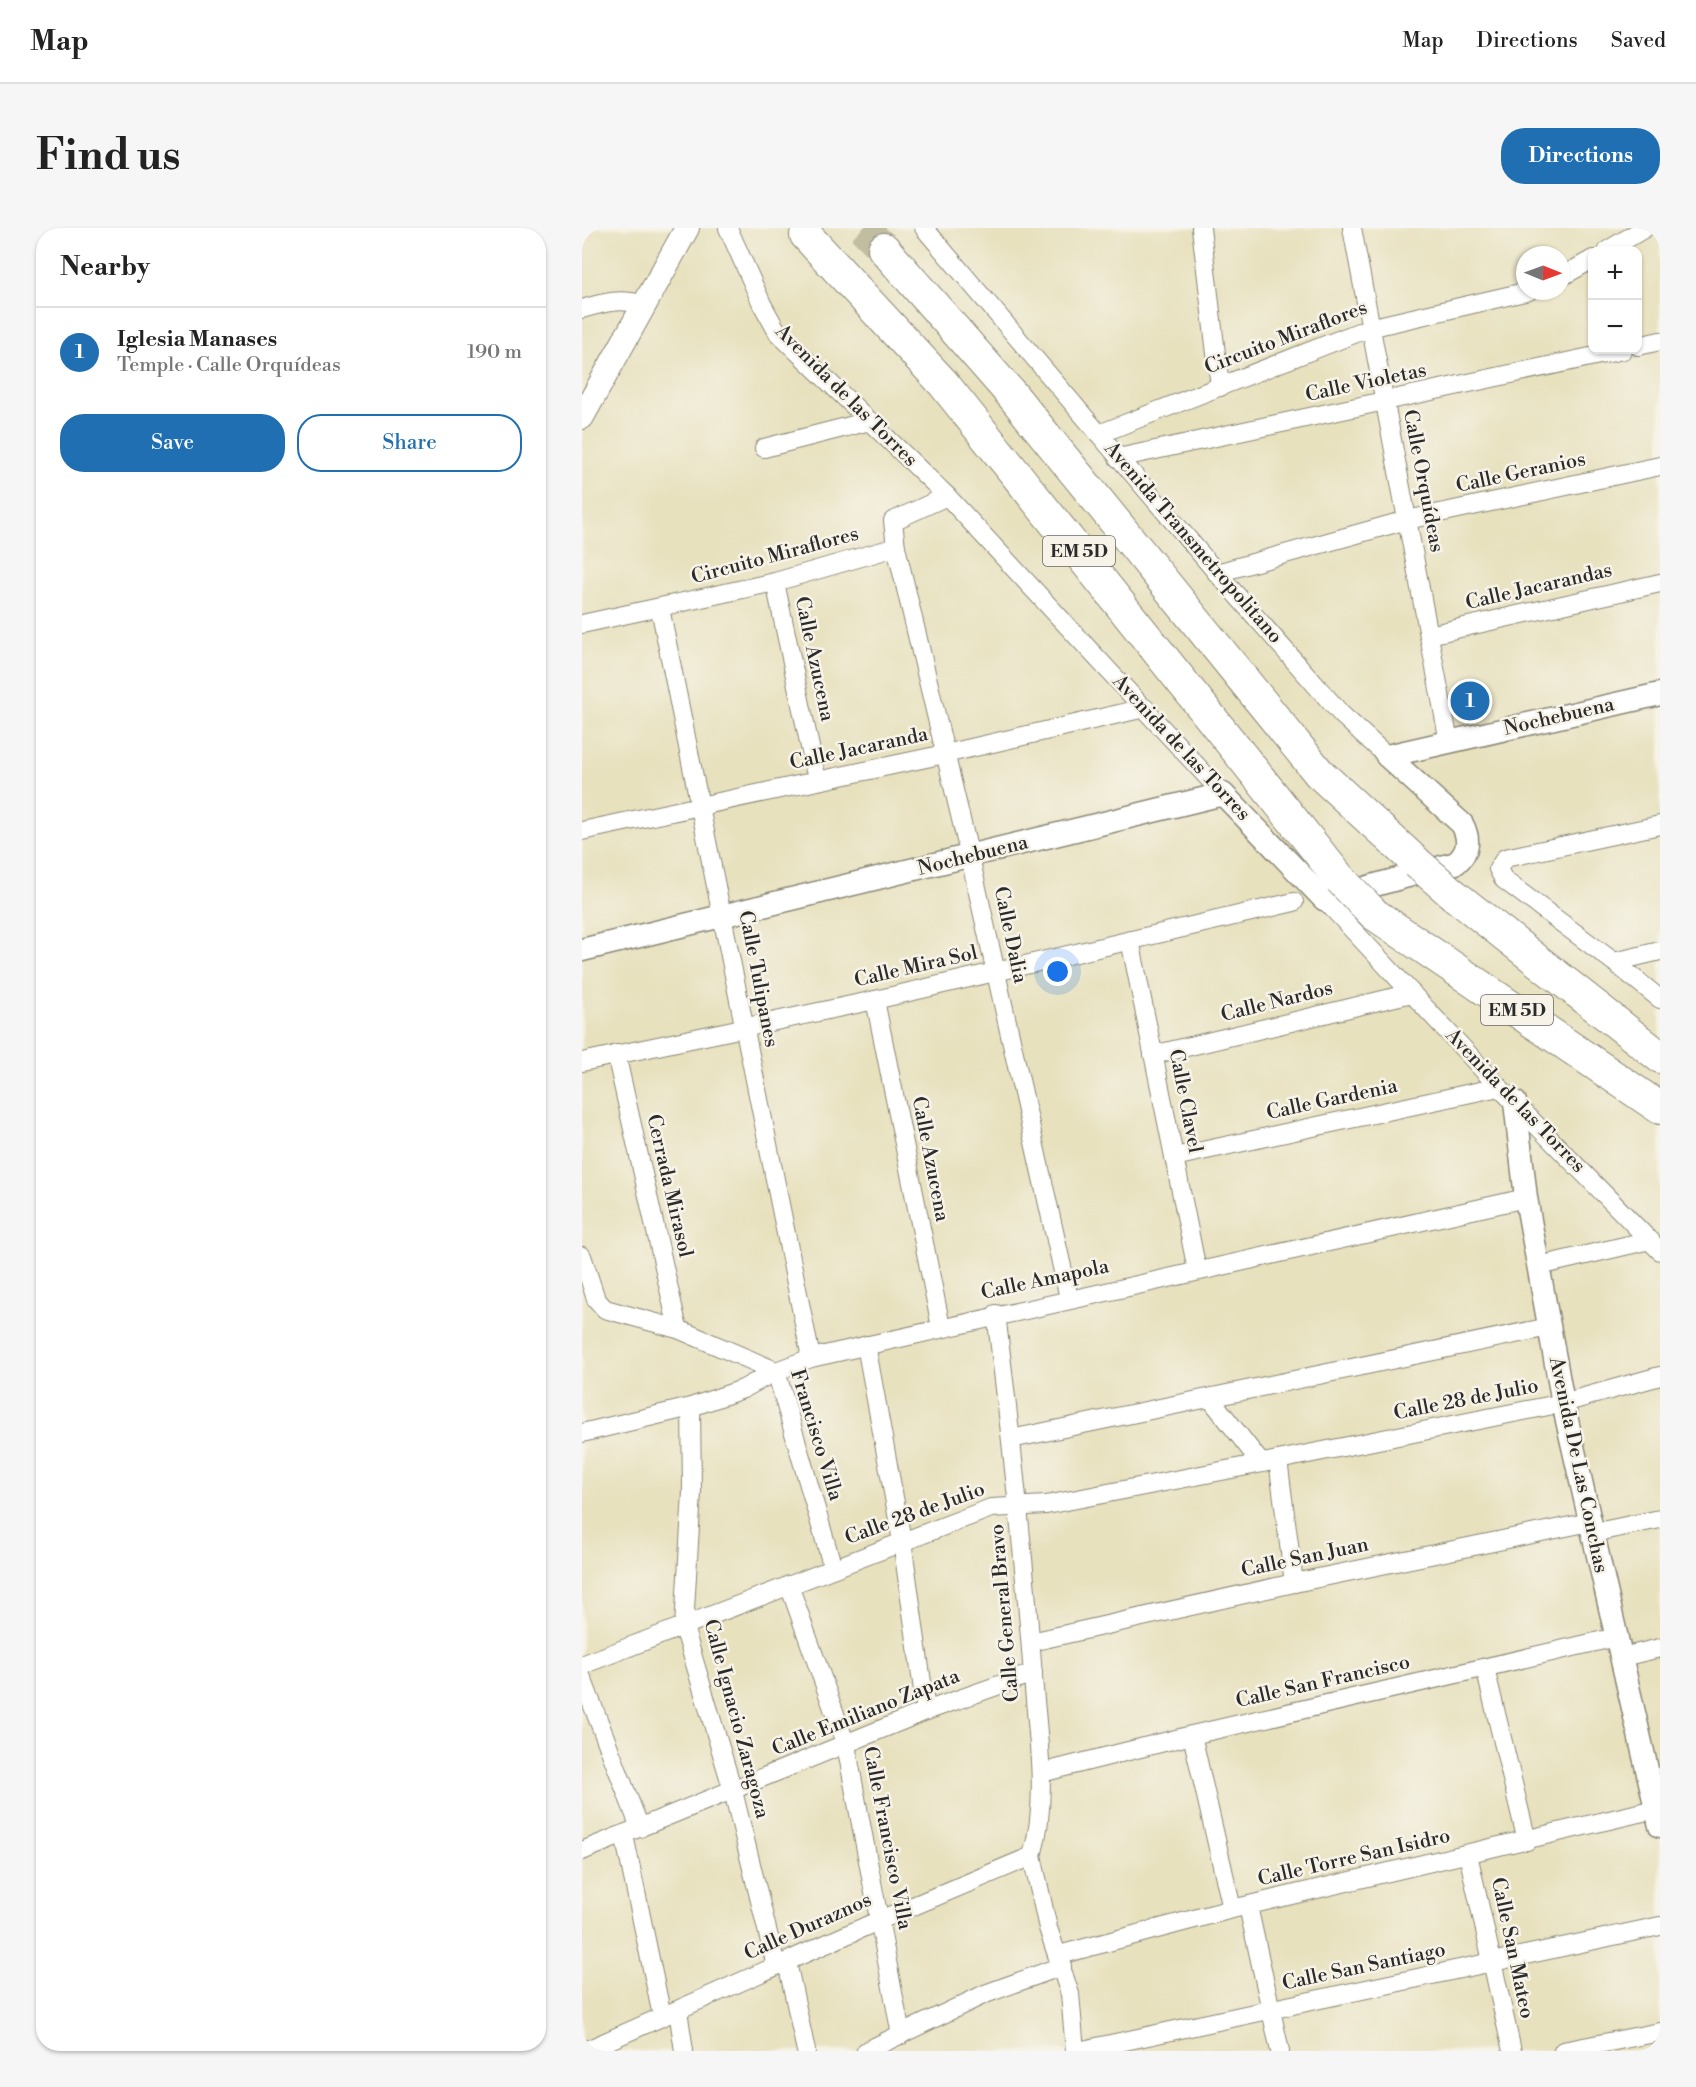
<!DOCTYPE html>
<html lang="en">
<head>
<meta charset="utf-8">
<style>
  body { margin:0; font-family:"Libre Bodoni",serif; background:#f6f6f6; color:#222 }
  .controls { position:absolute; right:18px; top:18px; display:grid; overflow:hidden; border-radius:12px; box-shadow:0 2px 4px #0004 }
  .controls button { width:54px; height:54px; display:grid; place-items:center; padding:0; border:0; border-bottom:2px solid #e0e0e0; background:#fff; color:#222; font:30px sans-serif }
  .compass { position:absolute; left:934px; top:18px; width:54px; height:54px; border-radius:50%; background:#fff; box-shadow:0 2px 4px #0004; rotate:91deg }
  .you { position:absolute; left:476px; top:744px; width:21px; height:21px; margin:-15px; border:4px solid #fff; border-radius:50%; background:#1a73e8; box-shadow:0 0 0 9px #1a73e833 }
  .badge { display:grid; place-items:center; width:39px; height:39px; border-radius:50%; background:#1f6fb2; color:#fff; font-size:20px; font-weight:700 }
  .pin { position:absolute; translate:-50% -50%; border:3px solid #fff; box-shadow:0 2px 6px #0006 }
  .list { margin:0; padding:0; list-style:none }
  h2 { display:flex; justify-content:space-between; align-items:center; height:78px; margin:0; padding:0 24px; font-size:26px }
  h2 small { font-size:20px; font-weight:400; color:#767676 }
  .list li { display:grid; grid-template-columns:39px 1fr auto; gap:18px; align-items:center; box-sizing:border-box; height:90px; padding:0 24px; border-top:2px solid #e0e0e0 }
  .list b { display:block; font-size:22px; white-space:nowrap }
  .list p { margin:0; font-size:20px; white-space:nowrap; color:#767676 }
  .list em { font-size:20px; font-style:normal; color:#767676 }
  .actions { display:flex; gap:12px; padding:18px 24px }
  .actions a { flex:1; padding:14px 0; border:2px solid #1f6fb2; border-radius:24px; text-align:center; font-size:21px; color:#1f6fb2 }
  .actions .main { background:#1f6fb2; color:#fff }
  .map { position:relative; flex:none; width:1078px; height:1823px; overflow:hidden; border-radius:24px }
  header { display:flex; align-items:center; gap:36px; box-sizing:border-box; height:84px; padding:0 30px; background:#fff; border-bottom:2px solid #e0e0e0 }
  header strong { font-size:28px }
  nav { display:flex; gap:33px; margin-inline-start:auto; font-size:21px }
  .intro { display:flex; align-items:center; justify-content:space-between; box-sizing:border-box; height:144px; padding:0 36px }
  h1 { margin:0; font-size:42px }
  .button { padding:15px 27px; border-radius:24px; background:#1f6fb2; color:#fff; font-size:21px; font-weight:700 }
  main { display:flex; gap:36px; padding:0 36px }
  aside { flex:1; background:#fff; border-radius:24px; box-shadow:0 2px 4px #0004 }
  .map>svg:first-child { display:block }
</style>
</head>
<body>
<header>
<strong>Map</strong>
<nav><a>Map</a><a>Directions</a><a>Saved</a></nav>
</header>
<div class="intro"><h1>Find us</h1><a class="button">Directions</a></div>
<main>
<aside>
<h2>Nearby<small></small></h2>
<ul class="list">
<li><span class="badge">1</span><div><b>Iglesia Manases</b><p>Temple · Calle Orquídeas</p></div><em>190 m</em></li>
</ul>
<div class="actions"><a class="main">Save</a><a>Share</a></div>
</aside>
<div class="map">
<svg width="1078" height="1823" viewBox="0 0 1078 1823">
  <rect width="100%" height="100%" fill="#f7f3e8"/>
  <filter id="ink" filterUnits="userSpaceOnUse"><feTurbulence type="fractalNoise" baseFrequency=".0167" numOctaves="2"/><feDisplacementMap in="SourceGraphic" scale="12" xChannelSelector="R" yChannelSelector="G"/><feConvolveMatrix kernelMatrix="1 2 1 2 8 2 1 2 1" color-interpolation-filters="sRGB"/></filter>
  <filter id="wash" filterUnits="userSpaceOnUse"><feTurbulence type="fractalNoise" baseFrequency=".008" numOctaves="4" result="noise"/><feDisplacementMap in="SourceGraphic" scale="24" xChannelSelector="R" yChannelSelector="G"/><feGaussianBlur stdDeviation="1.35" result="paint"/><feColorMatrix in="noise" values="0 0 0 0 0 0 0 0 0 0 0 0 0 0 0 0 0 1.4 0 .05"/><feComposite in="paint" operator="in"/></filter>
  <g filter="url(#wash)">
    <rect width="100%" height="100%" fill="#e7e1be"/>
  </g>
  <g filter="url(#ink)">
    <g fill="none" stroke-linecap="round" stroke-linejoin="round">
      <path stroke="#c1bda1" stroke-width="32" stroke-dasharray="32 16" stroke-linecap="butt" d="M281 0 302 21"/>
      <defs>
        <g id="minor">
          <path d="M146 0 180 76 196 105 365 268 641 566"/>
          <path d="M342 0 635 345 760 487 805 528"/>
          <path d="M619 0 638 159"/>
          <path d="M770 0 867 514"/>
          <path d="M1026 22 1063 0"/>
          <path d="M979 49 1011 31"/>
          <path d="M0 81C23 74 39 70 63 77"/>
          <path d="M1056 118 1078 113"/>
          <path d="M517 206 787 100 947 63"/>
          <path d="M182 220 288 193"/>
          <path d="M536 230 1041 122"/>
          <path d="M314 319 388 629 487 1070"/>
          <path d="M635 345 825 292 1078 238"/>
          <path d="M193 354 235 552"/>
          <path d="M78 380 229 1130"/>
          <path d="M0 396 193 354 314 319 311 293 365 268"/>
          <path d="M847 407 1078 355"/>
          <path d="M1078 597 923 630 916 641 922 652 1032 734 1078 771"/>
          <path d="M0 603 363 526 563 480"/>
          <path d="M742 671 917 859 1078 1023"/>
          <path d="M548 712 615 1042"/>
          <path d="M1032 734 1078 723"/>
          <path d="M293 772 359 1099"/>
          <path d="M34 826 96 1101"/>
          <path d="M571 827 830 765"/>
          <path d="M0 834 293 772 712 674"/>
          <path d="M592 929 917 859"/>
          <path d="M0 1028 14 1071 23 1081 96 1101 194 1143 251 1340"/>
          <path d="M957 1038 1068 1012"/>
          <path d="M284 1117 320 1313 344 1483"/>
          <path d="M628 1170 679 1235"/>
          <path d="M109 1179 110 1264 102 1399 151 1563 194 1738"/>
          <path d="M0 1205 109 1179 161 1161 194 1143 229 1130 944 970"/>
          <path d="M429 1211 967 1099"/>
          <path d="M696 1232 712 1355"/>
          <path d="M1010 1305 1078 1291"/>
          <path d="M207 1357 264 1517 319 1807"/>
          <path d="M449 1414 712 1355 1008 1294"/>
          <path d="M1040 1429 1078 1420"/>
          <path d="M0 1437 409 1280 464 1277 696 1232 981 1175 1078 1148"/>
          <path d="M903 1440 945 1613"/>
          <path d="M0 1450 58 1600"/>
          <path d="M610 1507 650 1681"/>
          <path d="M459 1545 610 1507 1035 1409"/>
          <path d="M42 1607 80 1788"/>
          <path d="M0 1623 344 1483 451 1445"/>
          <path d="M886 1626 930 1823"/>
          <path d="M450 1628 466 1700 488 1766 493 1823"/>
          <path d="M666 1678 698 1823"/>
          <path d="M477 1727 650 1681 1078 1580"/>
          <path d="M205 1734 224 1823"/>
          <path d="M96 1782 102 1823"/>
          <path d="M3 1823 298 1692 450 1628C467 1570 455 1507 451 1448 442 1327 429 1207 414 1086"/>
          <path d="M284 1823 403 1766 480 1738"/>
          <path d="M496 1823 1078 1698"/>
          <path d="M981 1823 1078 1804"/>
        </g>
        <g id="tertiary">
          <path d="M805 528 1078 466"/>
          <path d="M0 722 641 566 742 671 874 635C887 624 888 611 880 596L805 528"/>
          <path d="M933 874 944 970 981 1175 1078 1598"/>
        </g>
        <path id="secondary" d="M0 189 105 0"/>
        <g id="motorway">
          <path d="M224 7 361 155 758 651"/>
          <path d="M302 21 431 168 737 545 835 635"/>
          <path d="M872 667 1078 829"/>
          <path d="M792 686 1078 880"/>
        </g>
      </defs>
      <use href="#minor" stroke="#898674" stroke-width="20"/>
      <use href="#tertiary" stroke="#898674" stroke-width="25"/>
      <use href="#secondary" stroke="#898674" stroke-width="26"/>
      <use href="#motorway" stroke="#898674" stroke-width="34"/>
      <use href="#minor" stroke="#fff" stroke-width="18"/>
      <use href="#tertiary" stroke="#fff" stroke-width="22"/>
      <use href="#secondary" stroke="#fff" stroke-width="24"/>
      <use href="#motorway" stroke="#fff" stroke-width="32"/>
      <defs>
        <g id="motorway-bridge">
          <path d="M835 635 872 667"/>
          <path d="M758 651 792 686"/>
        </g>
      </defs>
      <use href="#motorway-bridge" stroke="#898674" stroke-width="34" stroke-linecap="butt"/>
      <use href="#motorway-bridge" stroke="#fff" stroke-width="32"/>
    </g>
  </g>
  <g text-anchor="middle" dominant-baseline="central" stroke-width="5" stroke-linejoin="round" paint-order="stroke">
    <g fill="#f7f3e8" stroke="#686764" stroke-width="1.5">
      <rect x="461" y="308" width="72" height="30" rx="4.5"/>
      <rect x="899" y="767" width="72" height="30" rx="4.5"/>
    </g>
    <g font-size="18" font-weight="bold" fill="#2b2b2b">
      <text x="497" y="323">EM 5D</text>
      <text x="935" y="782">EM 5D</text>
    </g>
    <g font-size="20" fill="#2b2b2b" stroke="#f7f3e8">
      <text transform="translate(704 110) rotate(-21)">Circuito Miraflores</text>
      <text transform="translate(784 155) rotate(-12)">Calle Violetas</text>
      <text transform="translate(264 168) rotate(45)">Avenida de las Torres</text>
      <text transform="translate(939 245) rotate(-12)">Calle Geranios</text>
      <text transform="translate(841 253) rotate(79)">Calle Orquídeas</text>
      <text transform="translate(611 315) rotate(49)">Avenida Transmetropolitano</text>
      <text transform="translate(193 328) rotate(-15)">Circuito Miraflores</text>
      <text transform="translate(957 359) rotate(-13)">Calle Jacarandas</text>
      <text transform="translate(232 431) rotate(78)">Calle Azucena</text>
      <text transform="translate(977 489) rotate(-13)">Nochebuena</text>
      <text transform="translate(599 520) rotate(47)">Avenida de las Torres</text>
      <text transform="translate(277 521) rotate(-12)">Calle Jacaranda</text>
      <text transform="translate(391 628) rotate(-14)">Nochebuena</text>
      <text transform="translate(428 707) rotate(78)">Calle Dalia</text>
      <text transform="translate(334 739) rotate(-13)">Calle Mira Sol</text>
      <text transform="translate(176 751) rotate(79)">Calle Tulipanes</text>
      <text transform="translate(695 774) rotate(-14)">Calle Nardos</text>
      <text transform="translate(750 872) rotate(-12)">Calle Gardenia</text>
      <text transform="translate(603 873) rotate(79)">Calle Clavel</text>
      <text transform="translate(933 873) rotate(46)">Avenida de las Torres</text>
      <text transform="translate(348 931) rotate(79)">Calle Azucena</text>
      <text transform="translate(87 958) rotate(77)">Cerrada Mirasol</text>
      <text transform="translate(463 1052) rotate(-12)">Calle Amapola</text>
      <text transform="translate(884 1172) rotate(-11)">Calle 28 de Julio</text>
      <text transform="translate(234 1207) rotate(73)">Francisco Villa</text>
      <text transform="translate(996 1237) rotate(78)">Avenida De Las Conchas</text>
      <text transform="translate(333 1286) rotate(-20)">Calle 28 de Julio</text>
      <text transform="translate(723 1330) rotate(-12)">Calle San Juan</text>
      <text transform="translate(423 1385) rotate(-95)">Calle General Bravo</text>
      <text transform="translate(741 1454) rotate(-13)">Calle San Francisco</text>
      <text transform="translate(284 1485) rotate(-22)">Calle Emiliano Zapata</text>
      <text transform="translate(154 1491) rotate(75)">Calle Ignacio Zaragoza</text>
      <text transform="translate(305 1610) rotate(79)">Calle Francisco Villa</text>
      <text transform="translate(772 1630) rotate(-13)">Calle Torre San Isidro</text>
      <text transform="translate(226 1699) rotate(-24)">Calle Duraznos</text>
      <text transform="translate(930 1720) rotate(78)">Calle San Mateo</text>
      <text transform="translate(782 1739) rotate(-12)">Calle San Santiago</text>
    </g>
  </g>
</svg>
<div class="controls">
<button>+</button>
<button>−</button>
</div>
<svg class="compass" viewBox="-18 -18 36 36"><path d="M0-13l5 13h-10z" fill="#e53935"/><path d="M0 13l5-13h-10z" fill="#767676"/></svg>
<div class="you"></div>
<div class="pin badge" style="left:888px;top:473px">1</div>
</div>
</main>
</body>
</html>
